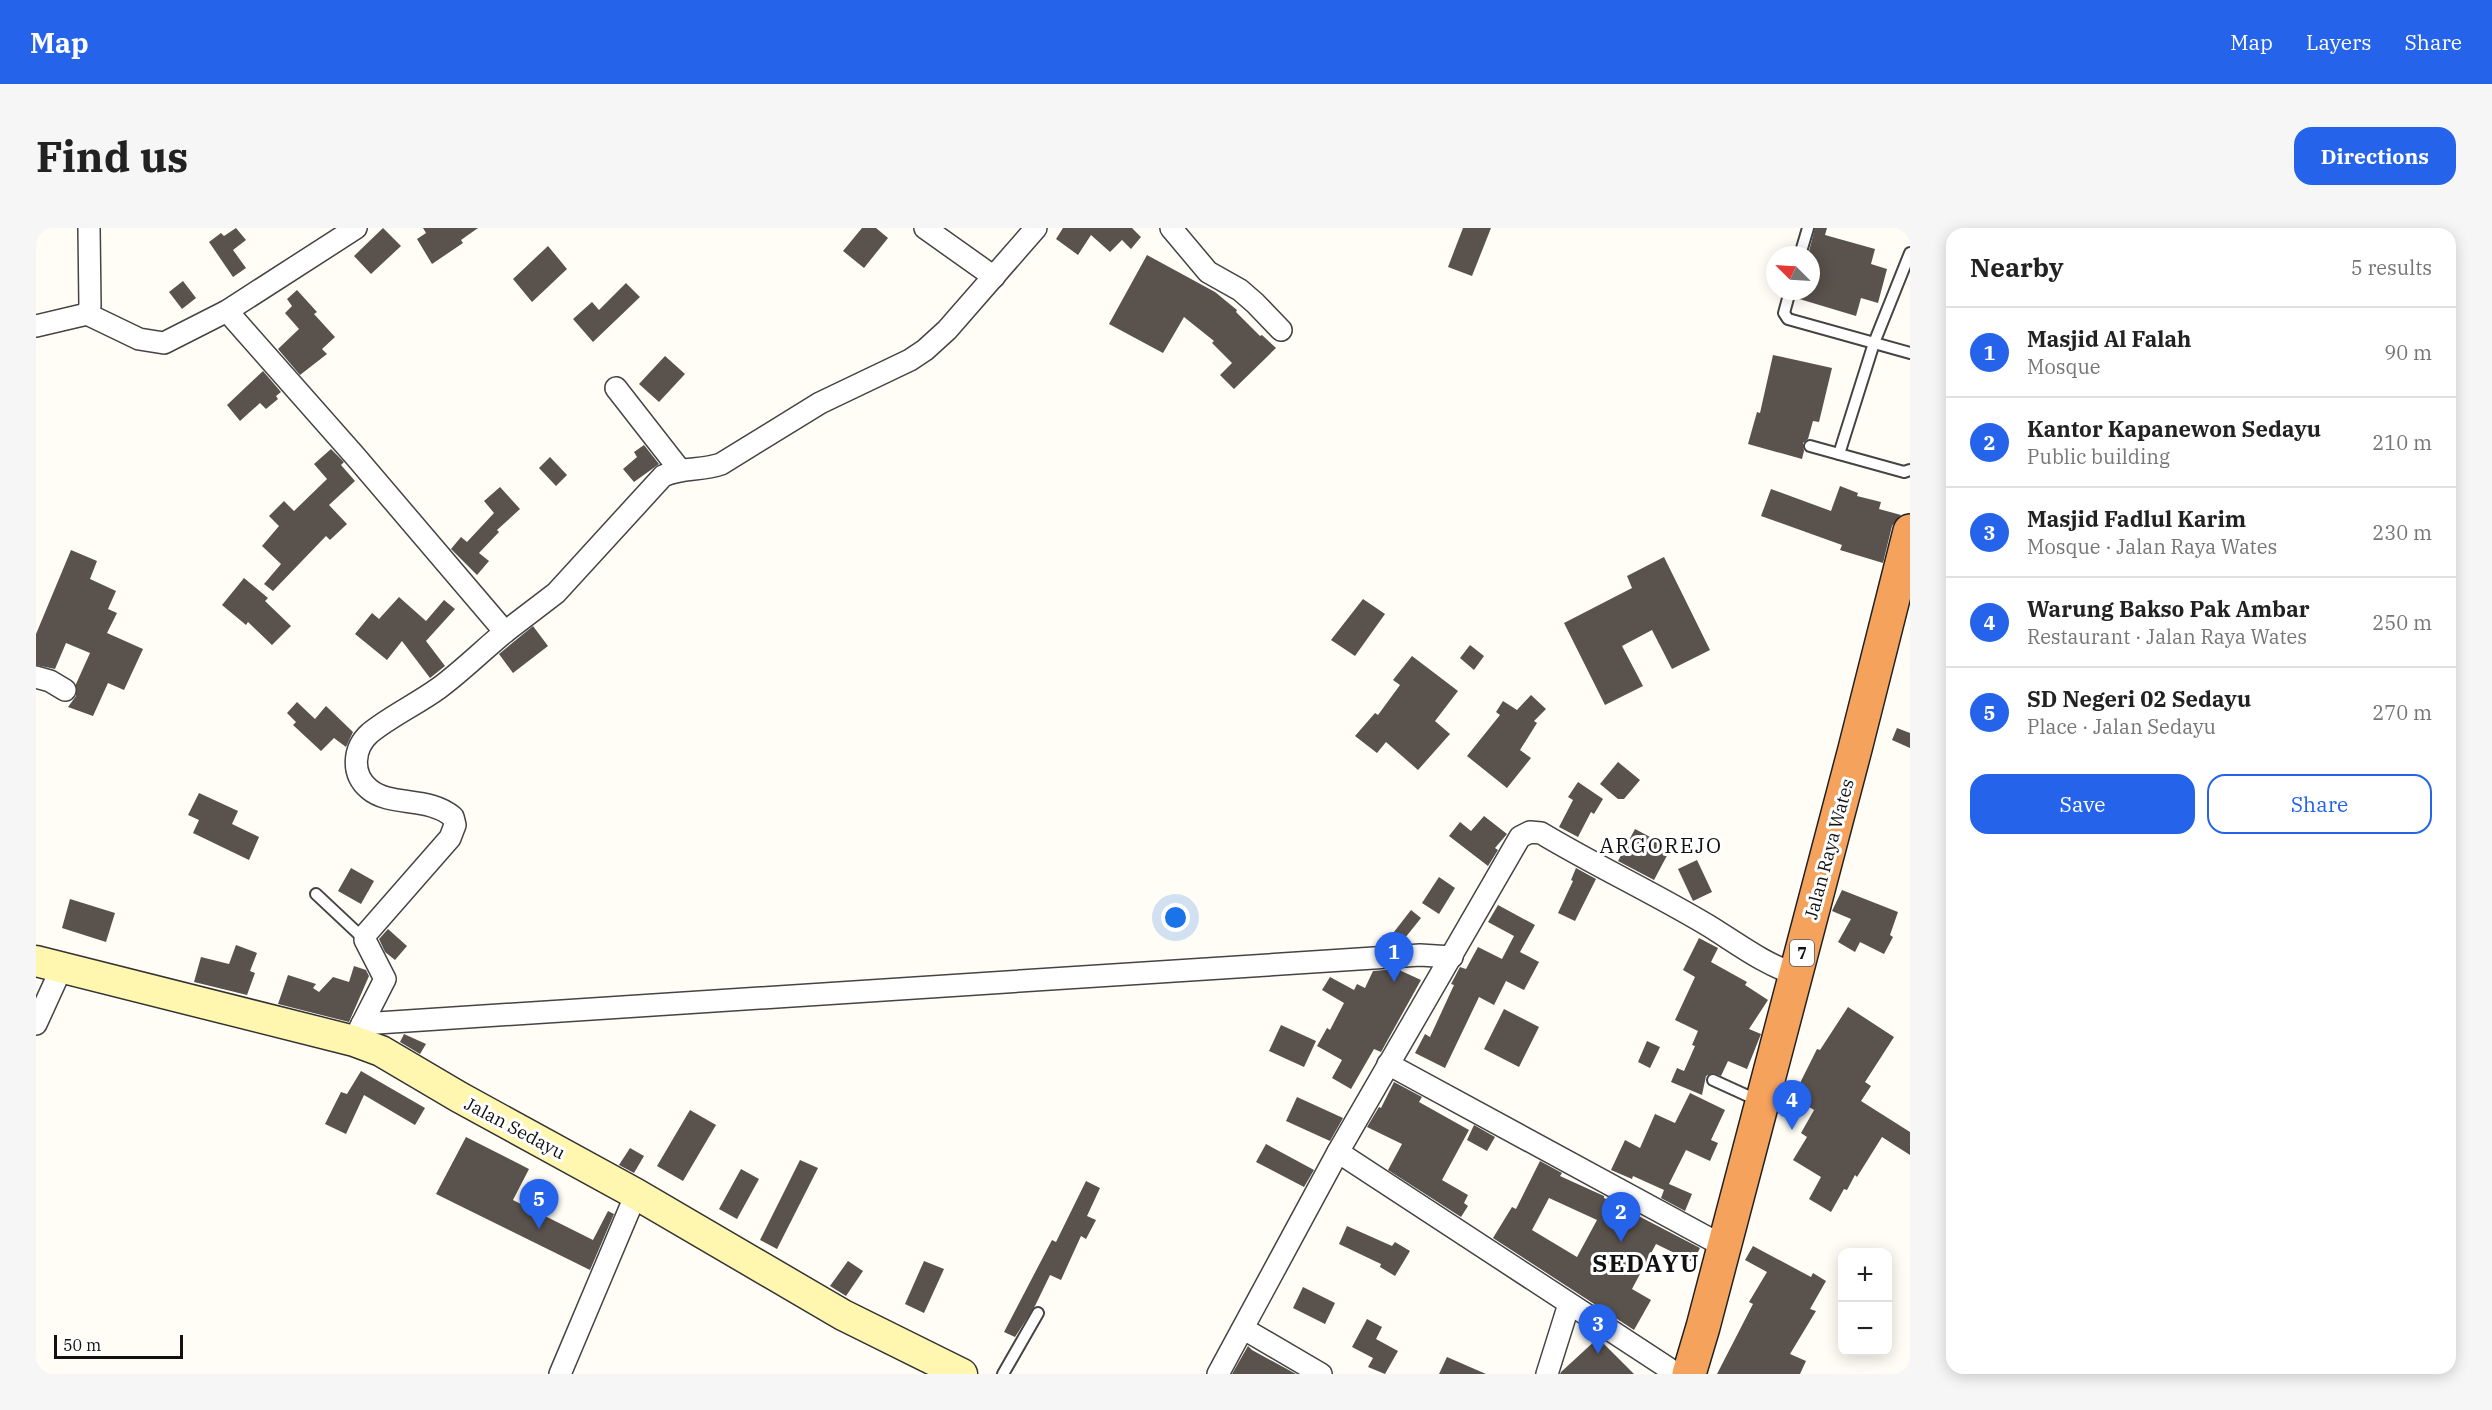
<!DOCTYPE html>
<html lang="en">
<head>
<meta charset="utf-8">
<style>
  body { margin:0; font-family:"IBM Plex Serif",serif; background:#f6f6f6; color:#222 }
  .controls { position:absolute; right:18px; bottom:18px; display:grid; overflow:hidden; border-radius:12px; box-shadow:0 3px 15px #0003 }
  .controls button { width:54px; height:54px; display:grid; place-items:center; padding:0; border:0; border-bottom:2px solid #e0e0e0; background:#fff; color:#222; font:30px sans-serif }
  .compass { position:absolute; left:1730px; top:18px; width:54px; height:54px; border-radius:50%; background:#fff; box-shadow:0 3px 15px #0003; rotate:294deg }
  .scale { position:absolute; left:18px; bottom:15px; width:129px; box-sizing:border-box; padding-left:6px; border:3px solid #111; border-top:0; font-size:16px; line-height:21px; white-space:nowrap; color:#111; -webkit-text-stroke:4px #fff; paint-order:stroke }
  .you { position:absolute; left:1140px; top:690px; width:21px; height:21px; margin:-15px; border:4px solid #fff; border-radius:50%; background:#1a73e8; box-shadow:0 0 0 9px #1a73e833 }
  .badge { display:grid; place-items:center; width:39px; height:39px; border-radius:50%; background:#2563eb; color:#fff; font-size:20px; font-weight:700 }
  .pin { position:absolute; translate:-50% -50px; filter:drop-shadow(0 2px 3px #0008) }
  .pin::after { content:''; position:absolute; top:32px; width:21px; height:18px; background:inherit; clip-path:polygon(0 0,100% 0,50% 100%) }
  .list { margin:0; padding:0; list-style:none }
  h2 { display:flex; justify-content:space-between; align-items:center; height:78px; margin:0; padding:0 24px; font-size:26px }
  h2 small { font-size:20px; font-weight:400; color:#767676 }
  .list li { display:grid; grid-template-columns:39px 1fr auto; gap:18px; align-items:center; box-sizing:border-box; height:90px; padding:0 24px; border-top:2px solid #e0e0e0 }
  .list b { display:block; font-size:22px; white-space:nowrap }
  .list p { margin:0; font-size:20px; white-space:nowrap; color:#767676 }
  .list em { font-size:20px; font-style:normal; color:#767676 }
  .actions { display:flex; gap:12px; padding:18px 24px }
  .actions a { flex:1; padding:14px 0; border:2px solid #2563eb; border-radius:18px; text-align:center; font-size:21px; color:#2563eb }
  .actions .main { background:#2563eb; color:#fff }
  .map { position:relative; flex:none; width:1874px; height:1146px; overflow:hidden; border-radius:18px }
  header { display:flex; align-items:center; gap:36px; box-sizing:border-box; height:84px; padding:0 30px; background:#2563eb; color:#fff }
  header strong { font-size:28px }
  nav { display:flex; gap:33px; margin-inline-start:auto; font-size:21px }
  .intro { display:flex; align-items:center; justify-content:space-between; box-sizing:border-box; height:144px; padding:0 36px }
  h1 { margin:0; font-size:42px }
  .button { padding:15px 27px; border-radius:18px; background:#2563eb; color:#fff; font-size:21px; font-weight:700 }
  main { display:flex; gap:36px; padding:0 36px }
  aside { flex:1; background:#fff; border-radius:18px; box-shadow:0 3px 15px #0003 }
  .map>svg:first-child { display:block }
</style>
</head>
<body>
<header>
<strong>Map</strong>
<nav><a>Map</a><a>Layers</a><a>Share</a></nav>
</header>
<div class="intro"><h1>Find us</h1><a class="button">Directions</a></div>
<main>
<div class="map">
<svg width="1874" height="1146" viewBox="0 0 1874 1146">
  <rect width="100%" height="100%" fill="#fffdf5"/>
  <g fill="#5a524d" fill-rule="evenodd">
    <path d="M200 0 210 12 197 22 210 40 197 49 173 14 185 5 188 8Z"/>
    <path d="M347 0 365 18 335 46 318 28Z"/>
    <path d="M387 0H442L425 12 427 15 396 36 381 11 390 5Z"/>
    <path d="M826 0H840L852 10 828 40 807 23Z"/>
    <path d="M1027 0H1096L1105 9 1095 21 1086 12 1074 24 1055 7 1042 27 1020 11Z"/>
    <path d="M1427 0H1455L1436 48 1412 39Z"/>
    <path d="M1779 0H1791L1789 7 1839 21 1835 36 1851 41 1842 75 1825 70 1820 88 1760 70 1761 63H1775V27H1772Z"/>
    <path d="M512 18 531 41 496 74 477 51Z"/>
    <path d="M1111 27 1179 64 1201 82 1200 84 1224 108 1226 107 1240 120 1198 161 1184 147 1196 135 1176 115 1178 113 1148 89 1127 125 1073 96Z"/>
    <path d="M147 53 160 70 146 81 133 64Z"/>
    <path d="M590 55 604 69 557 114 537 91 556 74 563 82Z"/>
    <path d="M261 62 281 84 278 86 299 109 286 121 291 126 264 147 242 121 263 101 249 85 256 78 251 71Z"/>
    <path d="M1737 127 1796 140 1783 194 1777 193 1772 211 1767 215 1768 223 1766 231 1712 216 1721 184 1724 185Z"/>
    <path d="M629 128 649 146 623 174 603 156Z"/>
    <path d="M227 143 245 164 240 168 242 171 230 181 224 175 204 193 191 177Z"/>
    <path d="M608 217 623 236 598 254 587 241 601 229 598 224Z"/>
    <path d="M295 221 308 234 305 237 319 253 293 277 311 296 294 312 290 308 237 363 228 356 245 336 226 318 243 298 233 288 248 273 258 283 291 251 278 236Z"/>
    <path d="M514 229 531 247 520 258 503 240Z"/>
    <path d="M1804 258 1822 265 1821 268 1845 274 1843 281 1865 287 1856 298 1847 335 1804 322 1806 317 1725 288 1735 261 1795 283Z"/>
    <path d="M464 259 484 281 461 302 463 304 443 325 453 333 441 347 415 321 425 309 431 314 458 285 448 273Z"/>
    <path d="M35 322 61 333 54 351 80 363 72 381 81 385 71 405 107 421 88 462 72 455 57 488 32 479 40 468V456L54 425 30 415 19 441 0 437V406Z"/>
    <path d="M1628 329 1674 422 1636 441 1616 402 1586 418 1607 458 1569 477 1528 395 1596 360 1591 348Z"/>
    <path d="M208 350 232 370 229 373 255 398 236 417 212 394 210 397 186 377Z"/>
    <path d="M363 369 390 393 408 372 419 381 390 413 409 438 394 450 366 413 351 432 319 406 336 385 343 391Z"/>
    <path d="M1327 371 1349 386 1319 428 1295 412Z"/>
    <path d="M497 398 512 418 477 445 463 426Z"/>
    <path d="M1434 417 1448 428 1438 442 1424 430Z"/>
    <path d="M1376 428 1422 463 1399 493 1414 506 1382 542 1350 514 1341 525 1319 508 1339 485 1342 487 1364 457 1357 452Z"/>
    <path d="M1495 467 1510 481 1498 493 1501 495 1484 522 1495 530 1471 560 1431 528 1464 487 1460 484 1467 473 1481 482Z"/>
    <path d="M261 474 279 491 290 478 317 504 310 519 298 510 285 523 257 497 260 494 251 485Z"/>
    <path d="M1861 500 1874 505V520L1856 512Z"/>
    <path d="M1582 534 1604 552 1588 571H1582L1564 556Z"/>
    <path d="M1542 554 1567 571 1558 586 1555 584 1542 609 1523 599 1537 572 1532 569Z"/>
    <path d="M163 565 202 583 196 596 223 609 213 632 157 605 163 592 152 587Z"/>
    <path d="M1448 588 1471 606 1459 620 1462 622 1452 638 1413 608 1424 594 1435 603Z"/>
    <path d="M1599 601 1635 620 1618 652 1582 633Z"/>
    <path d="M1661 632 1676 664 1657 673 1642 641Z"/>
    <path d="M315 640 338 653 325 676 302 663Z"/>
    <path d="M1540 640 1560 651 1539 693 1522 685 1537 653 1535 652Z"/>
    <path d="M1403 649 1419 660 1403 686 1386 675Z"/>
    <path d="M1806 662 1862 684 1854 707 1857 709 1848 726 1824 714 1819 724 1802 714 1815 691 1796 683Z"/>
    <path d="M34 671 79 685 70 714 26 700Z"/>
    <path d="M1462 677 1499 697 1484 724 1503 734 1488 762 1470 753 1458 777 1443 769 1409 840 1379 825 1389 806 1394 809 1418 757 1415 756 1424 739 1430 741 1442 719 1466 731 1478 708 1452 694Z"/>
    <path d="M1375 682 1385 690 1365 715 1355 716 1351 713Z"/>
    <path d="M352 701 371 718 359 732 349 724 343 711Z"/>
    <path d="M1663 710 1682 720 1675 734 1711 754 1709 757 1732 772 1713 801 1725 806 1711 841 1692 833 1685 848 1677 845 1670 848 1666 867 1635 854 1641 840 1648 843 1659 818 1656 817 1662 803 1639 792 1659 749 1647 742Z"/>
    <path d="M200 717 221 725 214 743 219 745 211 767 158 754 165 729 193 736Z"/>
    <path d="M318 738 330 742 333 748 313 794 242 776 252 747 280 756 277 760 283 764 297 749 313 754Z"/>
    <path d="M1361 741 1385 752 1345 824 1338 821 1315 861 1296 850 1306 832 1281 818 1291 800 1294 802 1308 775 1286 762 1294 749 1318 762 1321 756 1329 760 1337 743Z"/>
    <path d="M1812 779 1858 809 1829 854 1835 858 1825 873 1874 904V927L1846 909 1821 949 1819 947 1811 962 1808 961 1795 984 1773 971 1785 949 1757 932 1771 909 1765 905 1778 882 1757 869 1781 821 1784 822Z"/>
    <path d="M1468 781 1503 799 1483 839 1448 821Z"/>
    <path d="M1245 797 1280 813 1268 839 1233 823Z"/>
    <path d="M368 806 390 816 384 826 364 814Z"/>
    <path d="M1611 813 1624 819 1614 840 1602 834Z"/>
    <path d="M325 843 389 880 379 897 328 867 310 906 289 896 305 864 311 866Z"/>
    <path d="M1358 854 1386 869 1383 874 1433 902 1406 952 1432 967 1428 975 1432 978 1425 989 1352 942 1366 916 1331 899 1343 879 1345 880Z"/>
    <path d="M1654 865 1689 882 1675 912 1682 915 1674 933 1650 922 1633 956 1656 966 1649 983 1625 970 1628 962 1597 948 1596 951 1575 942 1589 912 1604 920 1619 886 1639 895Z"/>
    <path d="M1261 869 1307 890 1294 913 1250 893Z"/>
    <path d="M654 882 680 897 647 953 621 938Z"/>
    <path d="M1438 897 1459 909 1451 923 1431 912Z"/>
    <path d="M430 909 493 941 477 972 557 1012 572 983 578 986 554 1042 400 966Z"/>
    <path d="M1230 916 1278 942 1268 959 1220 934Z"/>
    <path d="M594 920 608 928 598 945 583 937Z"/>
    <path d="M764 932 782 940 741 1021 724 1012Z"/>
    <path d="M1504 933 1526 945 1524 948 1568 968V970L1664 1020 1657 1034 1620 1016 1596 1061 1615 1072 1598 1102 1457 1010 1476 979 1480 981ZM1513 970 1561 992 1541 1029 1496 1002Z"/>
    <path d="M705 941 723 951 701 991 683 981Z"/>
    <path d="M1050 953 1064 960 1051 988 1060 992 1050 1011 1045 1008 1025 1052 1014 1047 999 1078 979 1109 968 1104 1016 1012 1020 1014Z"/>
    <path d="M1311 998 1356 1018 1359 1014 1374 1023 1359 1048 1344 1039 1345 1036 1303 1016Z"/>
    <path d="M1717 1018 1775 1049 1777 1045 1790 1053 1774 1081 1780 1083 1754 1126 1770 1133 1764 1146H1681L1717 1076 1713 1074 1731 1044 1709 1032Z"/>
    <path d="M812 1033 827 1043 810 1068 794 1058Z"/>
    <path d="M888 1033 908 1041 888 1085 869 1076Z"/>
    <path d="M1267 1059 1299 1075 1289 1096 1257 1080Z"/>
    <path d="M1331 1091 1346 1099 1340 1111 1362 1123 1349 1146 1332 1139 1337 1130 1316 1119Z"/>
    <path d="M1562 1110 1598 1146H1524L1525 1144Z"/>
    <path d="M1212 1118 1216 1122 1260 1146H1196Z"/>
    <path d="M1411 1129 1450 1146H1403Z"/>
  </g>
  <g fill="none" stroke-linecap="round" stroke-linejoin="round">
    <defs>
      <g id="lane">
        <path d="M1764 27 1772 0"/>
        <path d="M1754 63 1748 85 1752 91 1874 125"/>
        <path d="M1774 218 1868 244 1874 242"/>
        <path d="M1803 226 1838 115 1874 25"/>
        <path d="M280 666 329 712"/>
        <path d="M1677 852 1723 873"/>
        <path d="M967 1146 1002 1085"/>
      </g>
      <g id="street">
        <path d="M889 0 958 49"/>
        <path d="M1135 0 1172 44 1204 62 1219 75 1245 102"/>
        <path d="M191 83 319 228 469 404C447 422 426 443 403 460 381 476 355 488 334 505 317 520 315 546 333 561 354 579 393 568 417 589L419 597 414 610 330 706 329 712 349 751 322 804"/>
        <path d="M51 86 103 111 128 115 191 83 320 0"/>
        <path d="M0 98 51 86 54 78 53 0"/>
        <path d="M580 160 644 242"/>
        <path d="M469 404 520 365 627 248C645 239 665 243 685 236L784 175 874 132 889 122 911 102 1000 0"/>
        <path d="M0 449 14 453 29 462"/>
        <path d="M0 796 26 739"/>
        <path d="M326 796 1384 727 1416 729"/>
        <path d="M1352 836 1687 1018"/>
        <path d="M1302 924 1632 1140 1636 1146"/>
        <path d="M1208 1101 1285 1146"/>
        <path d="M524 1146 600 966"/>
        <path d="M1182 1146 1302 924 1484 609 1494 604 1505 605C1560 638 1618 665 1673 698 1702 716 1728 736 1761 747"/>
        <path d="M1511 1146 1533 1076"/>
      </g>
      <path id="secondary" d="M0 733 318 813 345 823 423 869 600 966 807 1087 926 1146"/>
      <path id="highway" d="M1653 1146 1667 1099 1819 521 1874 303"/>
    </defs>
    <use href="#lane" stroke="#444" stroke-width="14"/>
    <use href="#street" stroke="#444" stroke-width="24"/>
    <use href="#secondary" stroke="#333" stroke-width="33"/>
    <use href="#highway" stroke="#222" stroke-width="36"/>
    <use href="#lane" stroke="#fff" stroke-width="10"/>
    <use href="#street" stroke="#fff" stroke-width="21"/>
    <use href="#secondary" stroke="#fff6b0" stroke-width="30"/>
    <use href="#highway" stroke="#f5a25d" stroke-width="33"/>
  </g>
  <g text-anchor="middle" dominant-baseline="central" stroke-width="6" stroke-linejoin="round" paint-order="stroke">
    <rect fill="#fff" stroke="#585858" stroke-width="1.5" x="1754" y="712" width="24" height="26" rx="4.5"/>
    <g font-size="16" font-weight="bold" fill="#111">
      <text x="1766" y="725">7</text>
    </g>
    <g font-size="18" fill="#111" stroke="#fff">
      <text transform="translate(1793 621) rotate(-75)">Jalan Raya Wates</text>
      <text transform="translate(479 900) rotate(28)">Jalan Sedayu</text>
    </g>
    <g font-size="21" letter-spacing="1.5" fill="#111" stroke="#fff">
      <text x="1625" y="617">ARGOREJO</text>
    </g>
    <g font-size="24" font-weight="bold" letter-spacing="1.5" fill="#111" stroke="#fff">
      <text x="1610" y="1035">SEDAYU</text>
    </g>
  </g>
</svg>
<div class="controls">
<button>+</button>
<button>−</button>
</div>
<svg class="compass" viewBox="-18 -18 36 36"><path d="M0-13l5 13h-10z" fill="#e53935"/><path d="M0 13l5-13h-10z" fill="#767676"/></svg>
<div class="scale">50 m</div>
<div class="you"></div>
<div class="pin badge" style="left:1358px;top:754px">1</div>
<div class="pin badge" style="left:1585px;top:1014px">2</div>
<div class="pin badge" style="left:1562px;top:1126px">3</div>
<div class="pin badge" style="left:1756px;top:902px">4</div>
<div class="pin badge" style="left:503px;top:1001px">5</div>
</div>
<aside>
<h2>Nearby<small>5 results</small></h2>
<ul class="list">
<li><span class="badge">1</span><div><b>Masjid Al Falah</b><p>Mosque</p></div><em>90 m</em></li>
<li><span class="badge">2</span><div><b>Kantor Kapanewon Sedayu</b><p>Public building</p></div><em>210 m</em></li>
<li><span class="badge">3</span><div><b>Masjid Fadlul Karim</b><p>Mosque · Jalan Raya Wates</p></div><em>230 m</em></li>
<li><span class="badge">4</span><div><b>Warung Bakso Pak Ambar</b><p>Restaurant · Jalan Raya Wates</p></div><em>250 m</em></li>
<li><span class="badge">5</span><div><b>SD Negeri 02 Sedayu</b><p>Place · Jalan Sedayu</p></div><em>270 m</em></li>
</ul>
<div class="actions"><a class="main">Save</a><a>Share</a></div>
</aside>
</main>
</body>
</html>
